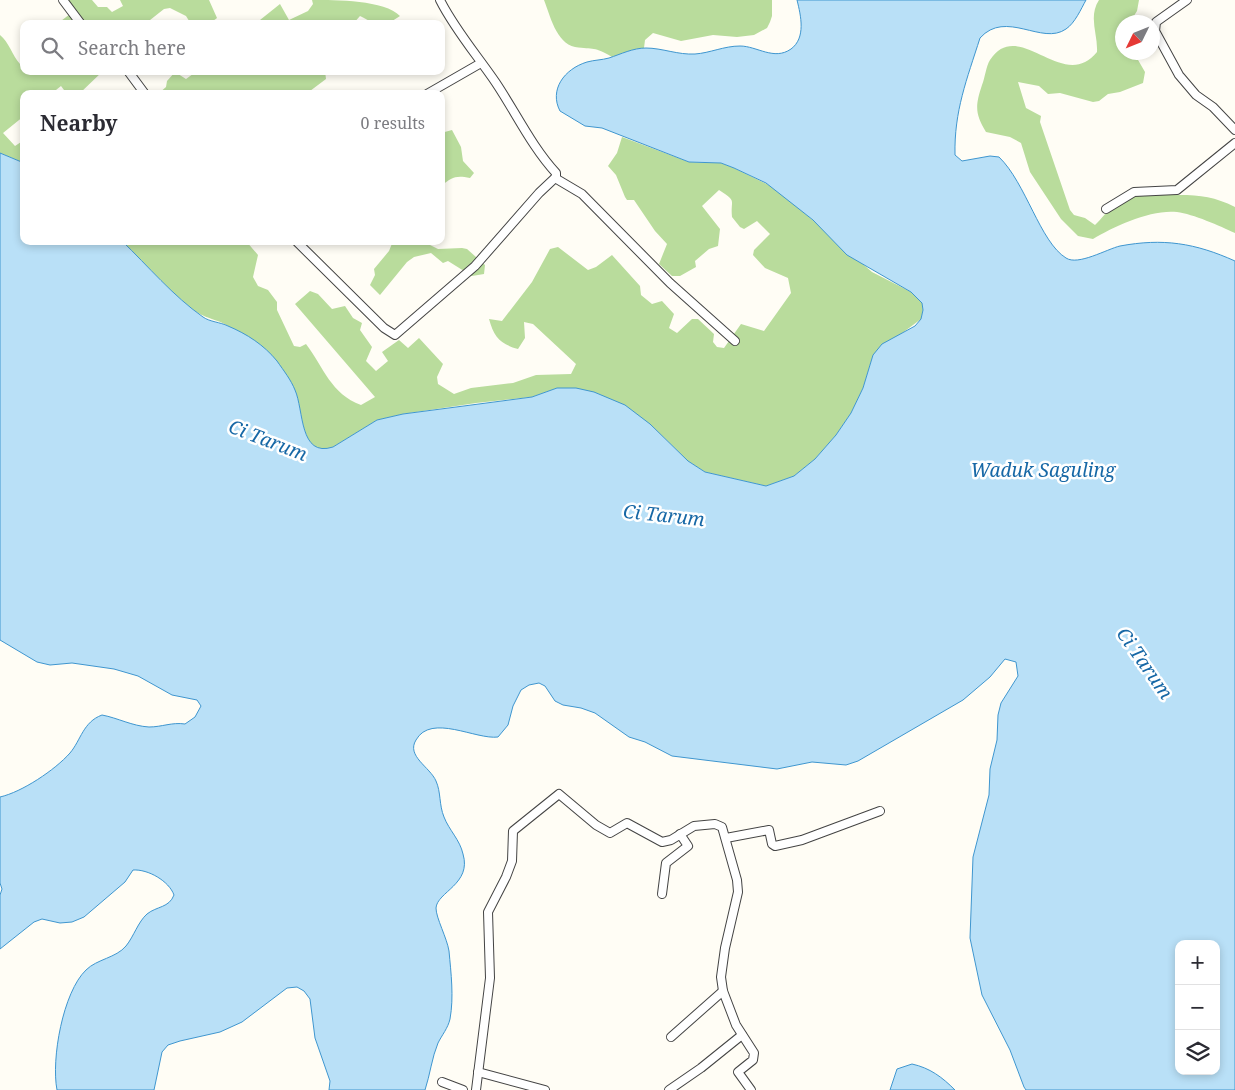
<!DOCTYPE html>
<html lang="en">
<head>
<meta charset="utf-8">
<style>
  body { margin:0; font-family:"Noto Serif",serif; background:#f7f7f7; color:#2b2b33 }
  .controls { position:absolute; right:15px; bottom:15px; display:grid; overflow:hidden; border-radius:10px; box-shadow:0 2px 8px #0003 }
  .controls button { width:45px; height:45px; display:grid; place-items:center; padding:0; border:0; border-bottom:1px solid #e1e1e2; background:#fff; color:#2b2b33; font:25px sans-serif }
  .compass { position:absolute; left:1115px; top:15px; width:45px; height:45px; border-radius:50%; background:#fff; box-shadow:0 2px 8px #0003; rotate:227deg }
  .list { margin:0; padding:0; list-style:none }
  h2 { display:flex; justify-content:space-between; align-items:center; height:65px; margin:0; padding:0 20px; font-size:21px }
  h2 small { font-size:16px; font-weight:400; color:#7c7c81 }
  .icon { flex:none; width:28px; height:28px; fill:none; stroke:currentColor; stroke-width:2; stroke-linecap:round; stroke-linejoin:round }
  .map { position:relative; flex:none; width:1235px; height:1090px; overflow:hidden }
  .search { position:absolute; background:#fff; box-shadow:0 2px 8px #0003; left:20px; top:20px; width:425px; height:55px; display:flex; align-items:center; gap:12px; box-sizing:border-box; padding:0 18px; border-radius:10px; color:#7c7c81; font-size:19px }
  .panel { position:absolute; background:#fff; box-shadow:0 2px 8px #0003; left:20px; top:90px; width:425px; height:155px; border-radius:10px }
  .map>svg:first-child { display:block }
</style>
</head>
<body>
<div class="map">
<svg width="1235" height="1090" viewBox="0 0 1235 1090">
  <rect width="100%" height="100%" fill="#fffdf5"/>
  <g fill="#b9dc9c">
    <path d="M66 0H92L98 7H107L112 12 123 6 120 0H209L217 18 209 24H191L186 16 170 8 164 9 145 24H57L74 11Z"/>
    <path d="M312 0C336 0 385 0 400 16 382 28 379 26 360 16L353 24H255L280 4 289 20 308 11 313 4Z"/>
    <path d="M544 0H772V16L770 22 767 28 754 35 737 37 713 35 681 41 653 33 645 40 644 48 612 57C594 46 594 50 575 47 556 43 550 15 544 0Z"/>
    <path d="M1099 0H1139L1137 11 1130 22H1122V52L1134 53 1145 72 1143 83 1120 92 1108 94 1099 101 1093 102 1060 93 1048 94 1039 86 1018 82 1026 108 1041 116 1040 122 1070 210 1074 215 1085 218 1095 225C1102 219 1107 210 1114 205 1137 190 1155 196 1179 195 1201 195 1215 197 1235 207V233C1220 226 1193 214 1177 212 1152 209 1114 226 1093 239L1078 236 1061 219 1030 172 1021 143 1010 137 986 132C975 114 975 106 982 85 985 78 986 66 990 60 1019 16 1063 94 1097 52 1098 34 1088 17 1099 0Z"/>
    <path d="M0 35C9 42 12 55 20 64L24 62V71H103L79 94H67L61 86 51 94H24V116L3 133 15 146 24 140V163L0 153Z"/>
    <path d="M197 71H325L326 79 306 94H158L166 87 167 81 175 72 186 79Z"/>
    <path d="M452 130 461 147 463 161 474 173 470 178C456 175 452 177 441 186V133Z"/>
    <path d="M622 137 689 162 721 163 734 168 777 189 872 272 911 292 922 303 923 310 921 319 873 355 863 388 851 413 836 435 815 459 794 476 766 486 705 472 688 461 650 424 557 388 532 397 476 403 403 414 377 420 333 447C296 459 307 402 289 385 271 367 248 341 228 326 218 319 204 319 191 308 166 288 145 263 122 241H246L258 255 253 277 258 286 268 290 277 302V310L294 346 300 347 306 344C324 368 331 394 361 405L375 397 295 304 310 291 318 294 332 309 345 306 353 318 362 323 360 330 372 347 366 361 376 371 388 361 382 352 399 340 408 348 419 338 443 364 437 377 438 384 454 394 471 388 513 383 536 375 571 374 576 364 533 324 524 322 525 338 518 349C500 344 494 337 489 319L502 321 532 282 550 249 558 247 588 270 596 267 612 255 640 286 641 295 652 304 662 301 674 314 669 328 677 333 692 319H698L714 334 713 342 717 347 724 348 741 324 764 331 791 293 788 278 765 268 753 255 754 250 770 234 757 221 744 229 740 227 732 217C730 199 738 202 719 190L702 206 720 229 718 246 709 249 695 261 696 267 680 276H672L659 264 667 244 655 231 634 200H627L625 197 616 175 608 166 617 153Z"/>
    <path d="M393 241H422L438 249 462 248 467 249 485 265 484 274 472 276 448 261 443 263 431 253 414 257 407 262 380 295 370 285 375 275 374 269 389 251Z"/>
  </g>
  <g fill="#b9e0f7" stroke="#3f96cf" fill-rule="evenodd">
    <path d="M797 0H1086C1081 9 1075 23 1066 29 1042 46 1006 9 980 38 967 79 954 111 955 155L962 161 990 156 999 157C1026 183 1040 242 1066 258 1078 266 1107 249 1120 246 1163 238 1195 243 1235 261V1090H1026L1024 1087 1010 1050 982 995 970 938 973 857 989 795 990 769 997 740 998 715 1001 703 1018 676 1016 662 1005 659 990 677 963 700 858 761 846 765 812 762 777 769 672 756 645 742 629 737 595 713 581 708 563 705 555 701 545 686 539 683 529 685 521 690 513 706 508 725 498 737C476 740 431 713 416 740 406 756 430 767 436 781 441 792 439 805 444 817 449 830 460 840 463 854 472 884 437 892 436 908 436 918 447 938 449 951 451 973 454 997 450 1019 448 1028 442 1035 438 1043 432 1057 430 1075 425 1090H329L330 1081 315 1038 310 999 304 991 297 987 287 988 242 1022 220 1032 180 1041 168 1045 162 1052 154 1090H57C51 1059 63 992 86 970 97 959 116 958 126 946 134 936 138 922 147 914 157 906 169 908 174 895 169 881 148 869 133 870L125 882 84 917 72 922 60 923 42 919 34 922 0 949V895L2 889 0 883V797C22 792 55 770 70 753 81 740 83 722 102 715 118 718 132 726 149 727 162 727 172 722 185 724L195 717 201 706 197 700 172 695 138 676 114 669 72 663 50 665 37 662 0 640V153L24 163V241H122C148 266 173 296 203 317 210 322 220 322 228 326 247 334 264 345 277 361 284 371 291 380 295 390 304 410 299 458 333 447L377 420 403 414 532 397 557 388H576L594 392 625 405 650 424 688 461 705 472 766 486 794 476 815 459 836 435 851 413 863 388 873 355 882 344 915 326 921 319 923 310 922 303 911 292 847 255 813 220 766 183 734 168 721 163 689 162 602 128 585 126 560 111C549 90 564 69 587 62 594 60 602 60 609 58 621 54 633 48 646 48 662 48 678 55 695 54 710 53 724 46 740 46 757 46 774 61 791 49 806 38 801 16 797 0ZM1179 944H1216V1071H1179Z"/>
    <path d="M912 1064C930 1068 942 1077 955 1090H890L897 1069Z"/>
  </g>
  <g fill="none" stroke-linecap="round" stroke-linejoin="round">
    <defs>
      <g id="street">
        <path d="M63 0 81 24"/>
        <path d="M1187 0 1156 22 1155 31 1179 75 1196 95 1213 107 1235 130"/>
        <path d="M128 71 145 94"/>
        <path d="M427 94 481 63"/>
        <path d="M555 178 582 194 670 283 735 341"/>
        <path d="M1106 209 1134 192 1177 190 1235 143"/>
        <path d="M296 241 384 328 395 335 475 266 539 193 556 177V173C532 147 516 113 496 83 477 55 455 30 440 0"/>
        <path d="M726 838 769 830 772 844 775 846 802 840 880 811"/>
        <path d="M662 894 666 863 688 846 680 834"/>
        <path d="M671 1037 723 991"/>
        <path d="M478 1072 545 1090"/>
        <path d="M442 1082 463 1090"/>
        <path d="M476 1090 490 978 488 912 506 877 512 861 513 831 559 794 596 825 610 833 627 823 662 842 671 840 694 826 715 824 722 827 737 880 738 892 725 948 721 977 723 991 736 1025 754 1053 753 1060 738 1072 751 1090"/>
        <path d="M669 1090 701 1068 742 1035"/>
      </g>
    </defs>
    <use href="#street" stroke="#444" stroke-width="10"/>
    <use href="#street" stroke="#fff" stroke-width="8"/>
  </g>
  <g text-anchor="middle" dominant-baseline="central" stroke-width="5" stroke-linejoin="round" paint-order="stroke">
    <g font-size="19" font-style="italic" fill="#1768a6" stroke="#fff">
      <text transform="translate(268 440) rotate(21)">Ci Tarum</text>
      <text x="1043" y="470">Waduk Saguling</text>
      <text transform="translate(664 515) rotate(6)">Ci Tarum</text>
      <text transform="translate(1145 663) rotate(55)">Ci Tarum</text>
    </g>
  </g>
</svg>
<div class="controls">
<button>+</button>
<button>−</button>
<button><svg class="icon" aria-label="layers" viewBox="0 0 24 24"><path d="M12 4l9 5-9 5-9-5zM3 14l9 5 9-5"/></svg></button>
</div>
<svg class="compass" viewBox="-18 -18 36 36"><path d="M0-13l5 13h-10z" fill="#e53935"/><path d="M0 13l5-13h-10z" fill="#7c7c81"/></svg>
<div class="search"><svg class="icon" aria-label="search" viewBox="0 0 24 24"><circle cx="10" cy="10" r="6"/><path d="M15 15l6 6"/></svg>Search here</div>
<section class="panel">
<h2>Nearby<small>0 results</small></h2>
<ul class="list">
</ul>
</section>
</div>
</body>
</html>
